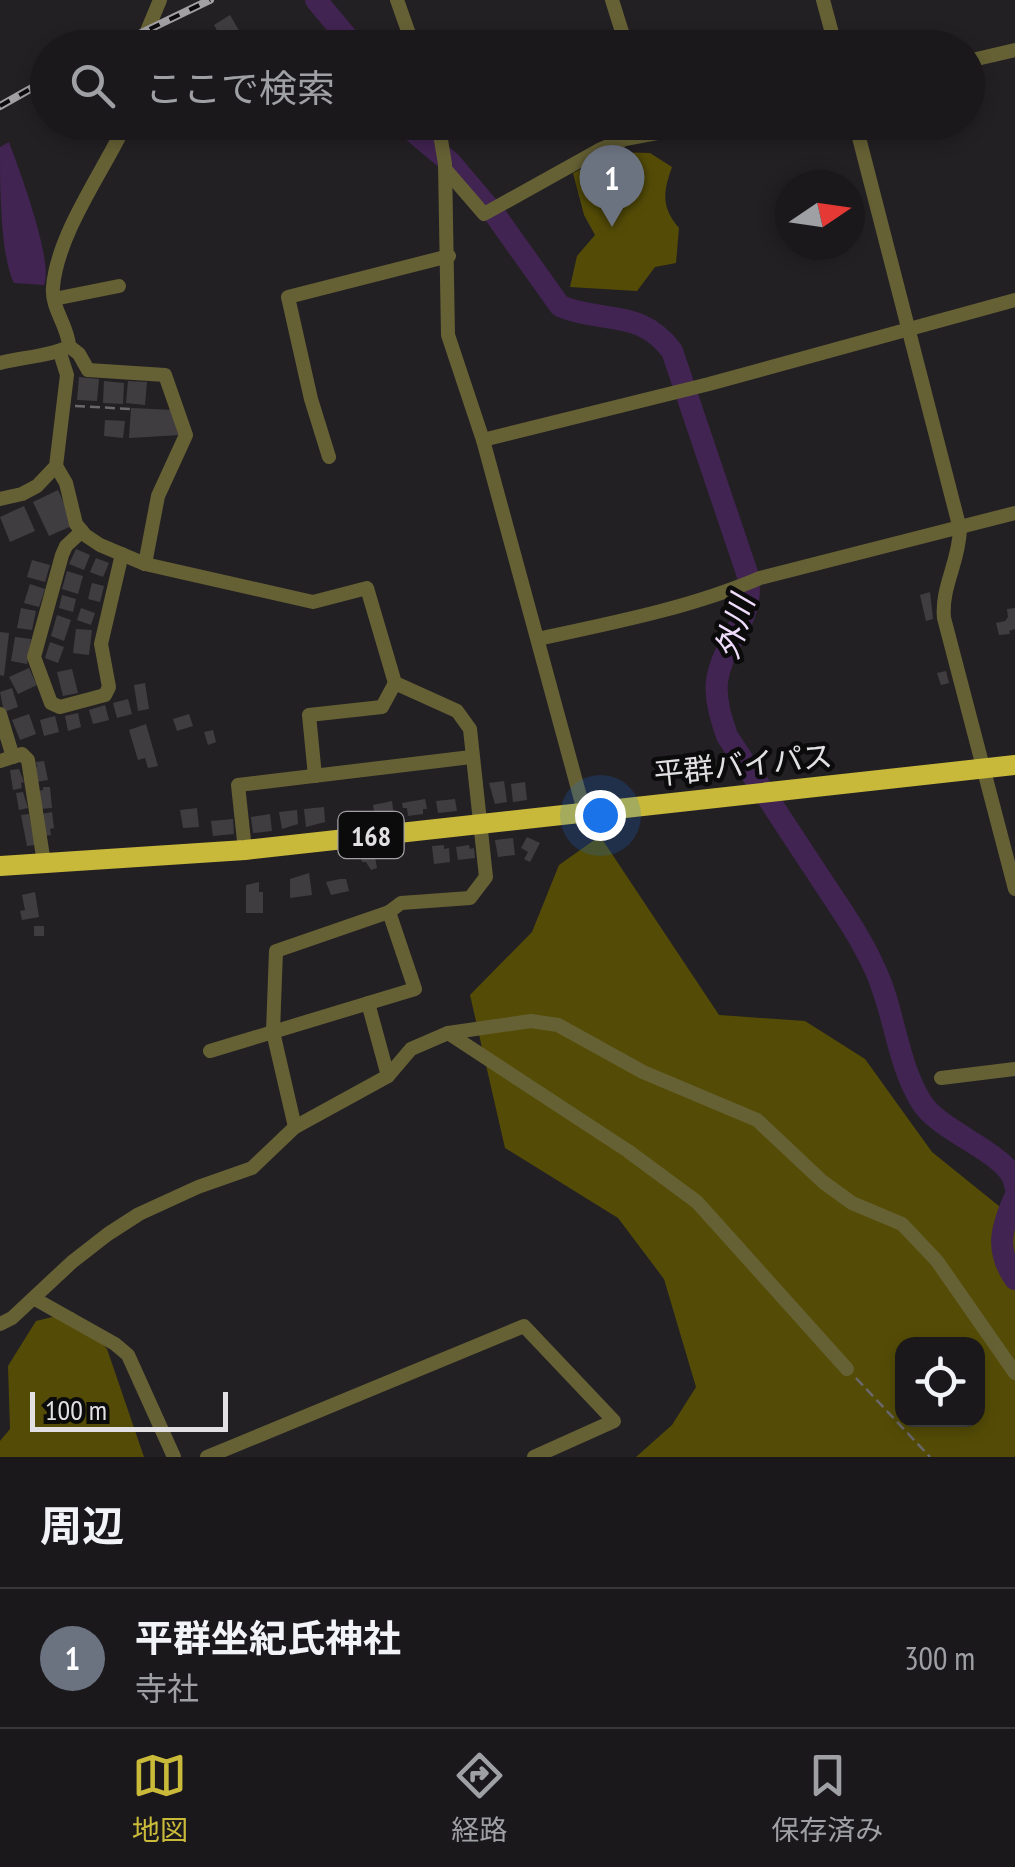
<!DOCTYPE html>
<html lang="ja">
<head>
<meta charset="utf-8">
<style>
  body { margin:0; font-family:"PT Sans Narrow","Noto Sans JP",sans-serif; background:#272528; color:#f1f3f6 }
  .controls { position:absolute; right:30px; bottom:30px; display:grid; overflow:hidden; border-radius:20px; box-shadow:0 5px 15px #0003 }
  .controls button { width:90px; height:90px; display:grid; place-items:center; padding:0; border:0; border-bottom:2px solid #38373a; background:#1a181b; color:#f1f3f6; font:50px sans-serif }
  .compass { position:absolute; left:775px; top:170px; width:90px; height:90px; border-radius:50%; background:#1a181b; box-shadow:0 5px 15px #0003; rotate:77deg }
  .scale { position:absolute; left:30px; bottom:25px; width:198px; box-sizing:border-box; padding-left:10px; border:5px solid #e2e0e3; border-top:0; font-size:28px; line-height:35px; white-space:nowrap; color:#e2e0e3; -webkit-text-stroke:8px #0c0b0c; paint-order:stroke }
  .you { position:absolute; left:600px; top:815px; width:35px; height:35px; margin:-25px; border:8px solid #fff; border-radius:50%; background:#1a73e8; box-shadow:0 0 0 15px #1a73e833 }
  .badge { display:grid; place-items:center; width:65px; height:65px; border-radius:50%; background:#caba3a; color:#fff; font-size:32px; font-weight:700 }
  .pin { position:absolute; translate:-50% -82px; filter:drop-shadow(0 2px 5px #0008) }
  .pin::after { content:''; position:absolute; top:52px; width:35px; height:30px; background:inherit; clip-path:polygon(0 0,100% 0,50% 100%) }
  .list { margin:0; padding:0; list-style:none }
  h2 { display:flex; justify-content:space-between; align-items:center; height:130px; margin:0; padding:0 40px; font-size:42px }
  h2 small { font-size:32px; font-weight:400; color:#9fa0a3 }
  .list li { display:grid; grid-template-columns:65px 1fr auto; gap:30px; align-items:center; box-sizing:border-box; height:140px; padding:0 40px; border-top:2px solid #38373a }
  .list b { display:block; font-size:38px; white-space:nowrap }
  .list p { margin:0; font-size:32px; white-space:nowrap; color:#9fa0a3 }
  .list em { font-size:32px; font-style:normal; color:#9fa0a3 }
  .icon { flex:none; width:55px; height:55px; fill:none; stroke:currentColor; stroke-width:2; stroke-linecap:round; stroke-linejoin:round }
  .map { position:relative; flex:none; width:1015px; height:1457px; overflow:hidden }
  .search { position:absolute; background:#1a181b; box-shadow:0 5px 15px #0003; left:30px; right:30px; top:30px; height:110px; display:flex; align-items:center; gap:25px; box-sizing:border-box; padding:0 35px; border-radius:55px; color:#9fa0a3; font-size:38px }
  .sheet { height:270px; background:#1a181b }
  nav { display:flex; justify-content:space-around; align-items:center; box-sizing:border-box; height:140px; border-top:2px solid #38373a; background:#1a181b; font-size:28px; color:#9fa0a3 }
  nav a { display:grid; justify-items:center; gap:5px }
  nav .on { color:#caba3a }
  .map>svg:first-child { display:block }
</style>
</head>
<body>
<div class="map">
<svg width="1015" height="1457" viewBox="0 0 1015 1457">
  <rect width="100%" height="100%" fill="#232024"/>
  <g fill="#544c06" fill-rule="evenodd">
    <path d="M618 152 650 153 672 167C663 192 661 207 679 228L676 263 655 267 637 291 570 287 577 256 595 235 584 215 573 173Z"/>
    <path d="M600 836 719 1015 805 1021 865 1059 932 1152 1015 1219V1457H636L672 1425 696 1387 664 1279 618 1218 505 1148 470 995 532 932 559 865ZM902 1344H978V1420H902Z"/>
    <path d="M73 1312 107 1349 144 1457H0V1441L10 1429 8 1366 36 1321Z"/>
  </g>
  <path fill="#412451" d="M9 142C19 169 54 262 44 285L14 283C0 255 0 182 0 147Z"/>
  <g fill="none" stroke-linecap="round" stroke-linejoin="round">
    <g stroke="#412451" stroke-width="22">
      <path d="M316 0 356 48"/>
      <path d="M402 122 451 163 496 216 560 306C603 324 640 308 672 351L748 576C755 620 723 641 717 681 715 700 721 718 727 736 757 782 788 829 819 876 838 905 859 934 874 967 895 1010 896 1062 922 1103 942 1134 1014 1155 1015 1186"/>
      <path d="M1015 1197C1001 1228 995 1250 1015 1279"/>
    </g>
  </g>
  <g fill="#403d41">
    <path d="M230 15 249 48H227L214 25Z"/>
    <path d="M79 377 99 379 97 401 77 400Z"/>
    <path d="M104 381 124 383 123 404 103 403Z"/>
    <path d="M128 381 147 382 145 405 126 403Z"/>
    <path d="M131 408 174 410 180 435 129 438Z"/>
    <path d="M105 420 125 421 123 438 104 436Z"/>
    <path d="M58 490 74 525 49 536 33 502Z"/>
    <path d="M24 506 35 531 10 542 0 517Z"/>
    <path d="M76 549 90 555 84 570 69 564Z"/>
    <path d="M96 558 109 563 103 577 90 572Z"/>
    <path d="M32 560 50 565 45 582 27 577Z"/>
    <path d="M67 571 83 576 78 594 62 589Z"/>
    <path d="M92 583 104 586 100 602 88 599Z"/>
    <path d="M30 584 45 589 39 607 24 603Z"/>
    <path d="M930 592 933 619 926 621 920 595Z"/>
    <path d="M62 595 76 599 73 612 59 608Z"/>
    <path d="M21 608 36 611 32 630 17 628Z"/>
    <path d="M81 608 95 613 91 625 77 620Z"/>
    <path d="M1015 608V629L1009 631 1010 634 999 635 996 623 1005 621 1008 617 1007 609Z"/>
    <path d="M57 615 71 620 64 641 51 636Z"/>
    <path d="M76 629 92 630 89 655 73 653Z"/>
    <path d="M0 632 9 633 4 676 0 675Z"/>
    <path d="M15 637 31 639 27 664 11 661Z"/>
    <path d="M50 642 64 647 58 663 45 658Z"/>
    <path d="M29 668 37 685 18 694 9 677Z"/>
    <path d="M72 669 78 693 63 696 57 672Z"/>
    <path d="M946 671 949 683 941 685 937 673Z"/>
    <path d="M145 683 149 709 138 711 134 685Z"/>
    <path d="M12 688 18 707 4 712 0 692Z"/>
    <path d="M128 699 132 714 117 718 113 703Z"/>
    <path d="M105 705 109 720 93 724 89 710Z"/>
    <path d="M78 713 81 727 68 731 65 716Z"/>
    <path d="M29 714 36 734 20 740 12 720Z"/>
    <path d="M189 714 193 726 177 731 173 719Z"/>
    <path d="M55 716 59 732 44 736 40 720Z"/>
    <path d="M146 724 158 766 148 768 145 758 138 760 129 730Z"/>
    <path d="M213 730 216 742 208 745 204 732Z"/>
    <path d="M44 761 48 780 36 782 34 768 37 767 36 762Z"/>
    <path d="M19 769 24 782 21 783 22 788 13 790 10 770Z"/>
    <path d="M504 781 507 802 495 804 489 783Z"/>
    <path d="M525 782 527 800 513 802 511 784Z"/>
    <path d="M43 787H50L52 808 40 809 38 791 43 790Z"/>
    <path d="M23 792 28 808 19 810 16 793Z"/>
    <path d="M425 799 427 809H423V814L408 816 407 808H403L402 803Z"/>
    <path d="M455 799 457 811 438 813 436 801Z"/>
    <path d="M392 801 394 816 375 819 373 805Z"/>
    <path d="M324 807 325 822 306 827 304 809Z"/>
    <path d="M197 808 199 827 183 828 180 810Z"/>
    <path d="M297 810 298 824 282 829 279 812Z"/>
    <path d="M52 812 54 828 50 829 51 835 44 836 41 814Z"/>
    <path d="M29 814 35 845 27 846 21 815Z"/>
    <path d="M270 814 272 831 253 833 251 817Z"/>
    <path d="M233 819 234 834 213 836 211 821Z"/>
    <path d="M527 837 540 843 530 862 524 859 528 852 521 848Z"/>
    <path d="M513 838 515 855 498 857 495 840Z"/>
    <path d="M444 845V849L449 848 450 862 434 864 432 846Z"/>
    <path d="M469 845 470 849 474 848 475 858 458 860 456 847Z"/>
    <path d="M374 851 377 868 371 870 366 862H362L360 853Z"/>
    <path d="M309 873 312 895 290 898V879Z"/>
    <path d="M340 879H346L349 891 331 895 326 882Z"/>
    <path d="M259 882V892H263V913H246V885Z"/>
    <path d="M35 892 39 917 22 920 20 911 25 910 22 895Z"/>
    <rect x="34" y="926" width="10" height="10"/>
  </g>
  <g fill="none" stroke-linecap="round" stroke-linejoin="round">
    <g stroke="#6a686b" stroke-width="2.5" stroke-dasharray="10 5" stroke-linecap="butt">
      <path d="M75 406 131 409"/>
      <path d="M856 1378 930 1457"/>
    </g>
    <g stroke="#666134" stroke-width="14">
      <path d="M397 0 414 48"/>
      <path d="M612 0 627 48"/>
      <path d="M823 0 836 48"/>
      <path d="M140 48 160 0"/>
      <path d="M968 61 1015 50"/>
      <path d="M438 122 445 164 448 335 483 440 584 811"/>
      <path d="M855 122 960 529C959 563 941 587 944 618L1015 889"/>
      <path d="M446 170 484 214 599 150 625 139 716 122"/>
      <path d="M54 299 119 286"/>
      <path d="M69 346 79 354 88 370 165 375 186 435 158 496 145 564"/>
      <path d="M0 363C18 358 57 355 69 346 68 325 51 309 53 287 57 238 97 180 119 137V122"/>
      <path d="M483 440 709 384 1015 300"/>
      <path d="M329 457 311 399 288 297 449 256"/>
      <path d="M56 466 66 483 76 524 85 535 100 545 145 564 313 602 367 588 395 683 457 711 470 729 486 877 470 898 401 903 389 912 276 951 273 1032 295 1127"/>
      <path d="M0 499 22 494 37 486 56 466 67 375 60 353"/>
      <path d="M82 531 66 546 62 555 34 657 51 703 60 707 105 695 109 687 101 644 122 554"/>
      <path d="M538 639C612 623 690 608 760 578L1015 513"/>
      <path d="M0 714 13 757"/>
      <path d="M0 761 22 754 28 760 44 863"/>
      <path d="M315 776 309 715 382 707 395 683"/>
      <path d="M245 850 238 785 471 757"/>
      <path d="M368 1003 388 1076"/>
      <path d="M448 1033 628 1151 697 1202 847 1369"/>
      <path d="M210 1051 415 989 389 912"/>
      <path d="M941 1078 1015 1069"/>
      <path d="M35 1299 115 1344 128 1355 174 1457"/>
      <path d="M0 1324 12 1318 72 1262 108 1234 139 1214 198 1187 252 1168 295 1127 388 1076 411 1049 448 1033 531 1021 558 1025 643 1072 757 1120 823 1182 852 1203 902 1224 937 1261 1015 1373"/>
      <path d="M207 1457 524 1326 614 1421 534 1457"/>
    </g>
    <path stroke="#c8b93a" stroke-width="20" d="M0 866 245 850 1015 765"/>
    <defs>
      <g id="rail">
        <path d="M110 48 210 0"/>
        <path d="M0 106 48 79"/>
      </g>
    </defs>
    <use href="#rail" stroke="#a3a0a4" stroke-width="8"/>
    <use href="#rail" stroke="#0c0b0c" stroke-width="4" stroke-dasharray="11" stroke-linecap="butt"/>
  </g>
  <g text-anchor="middle" dominant-baseline="central" stroke-width="9" stroke-linejoin="round" paint-order="stroke">
    <rect fill="#0c0b0c" stroke="#a2a0a2" stroke-width="2.5" x="338.5" y="812" width="65" height="46" rx="8"/>
    <g font-size="28" font-weight="bold" fill="#e2e0e3">
      <text x="371" y="835">168</text>
    </g>
    <g font-size="30" fill="#e2e0e3" stroke="#0c0b0c">
      <text transform="translate(743 764) rotate(-6)">平群バイパス</text>
    </g>
    <g font-size="32" font-style="italic" fill="#efdcfa" stroke="#0c0b0c">
      <text transform="translate(734 627) rotate(-74)">外川</text>
    </g>
  </g>
</svg>
<div class="controls">
<button><svg class="icon" aria-label="locate" viewBox="0 0 24 24"><circle cx="12" cy="12" r="6"/><path d="M12 2v4M12 18v4M2 12h4M18 12h4"/></svg></button>
</div>
<svg class="compass" viewBox="-18 -18 36 36"><path d="M0-13l5 13h-10z" fill="#e53935"/><path d="M0 13l5-13h-10z" fill="#9fa0a3"/></svg>
<div class="scale">100 m</div>
<div class="you"></div>
<div class="pin badge" style="left:612px;top:227px;background:#6b7280">1</div>
<div class="search"><svg class="icon" aria-label="search" viewBox="0 0 24 24"><circle cx="10" cy="10" r="6"/><path d="M15 15l6 6"/></svg>ここで検索</div>
</div>
<section class="sheet">
<h2>周辺<small></small></h2>
<ul class="list">
<li><span class="badge" style="background:#6b7280">1</span><div><b>平群坐紀氏神社</b><p>寺社</p></div><em>300 m</em></li>
</ul>
</section>
<nav>
<a class="on"><svg class="icon" aria-label="map" viewBox="0 0 24 24"><path d="M3 6l6-2 6 2 6-2v14l-6 2-6-2-6 2zM9 4v14M15 6v14"/></svg>地図</a>
<a><svg class="icon" aria-label="directions" viewBox="0 0 24 24"><path d="M12 3l9 9-9 9-9-9zM9 14v-3h6M13 9l2 2-2 2"/></svg>経路</a>
<a><svg class="icon" aria-label="saved" viewBox="0 0 24 24"><path d="M7 4h10v16l-5-4-5 4z"/></svg>保存済み</a>
</nav>
</body>
</html>
